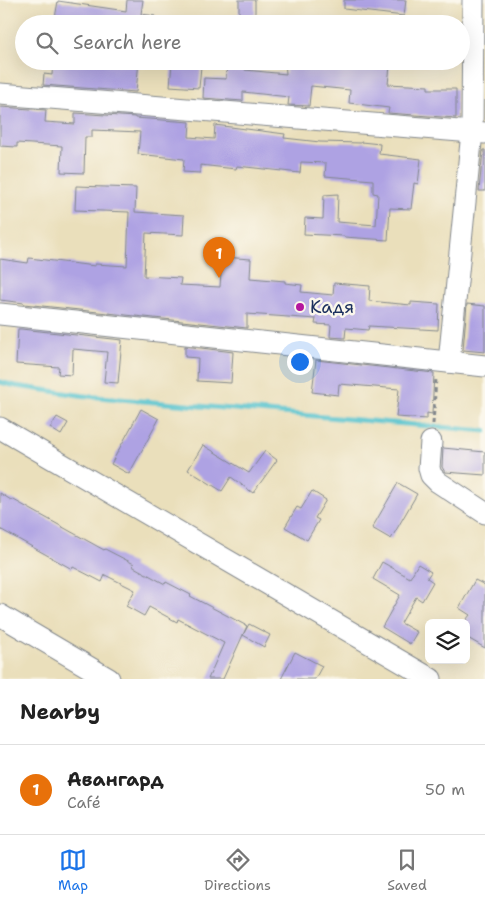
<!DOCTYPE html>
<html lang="en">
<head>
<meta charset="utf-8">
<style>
  body { margin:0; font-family:"Shantell Sans",sans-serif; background:#f6f6f6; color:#222 }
  .controls { position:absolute; right:15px; bottom:15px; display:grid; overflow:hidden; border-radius:8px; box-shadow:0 5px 20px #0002 }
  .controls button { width:45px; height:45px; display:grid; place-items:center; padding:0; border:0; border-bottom:1px solid #e0e0e0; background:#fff; color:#222; font:25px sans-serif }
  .you { position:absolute; left:299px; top:361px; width:18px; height:18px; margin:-12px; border:4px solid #fff; border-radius:50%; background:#1a73e8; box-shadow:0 0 0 8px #1a73e833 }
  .badge { display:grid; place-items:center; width:32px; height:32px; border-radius:50%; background:#1a73e8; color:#fff; font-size:16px; font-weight:700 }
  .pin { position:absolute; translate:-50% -41px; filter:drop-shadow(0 1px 2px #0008) }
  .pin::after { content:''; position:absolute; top:26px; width:18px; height:15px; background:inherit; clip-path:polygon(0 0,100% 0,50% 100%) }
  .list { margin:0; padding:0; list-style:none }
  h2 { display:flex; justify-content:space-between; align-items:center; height:65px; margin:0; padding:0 20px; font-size:21px }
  h2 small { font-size:16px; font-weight:400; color:#767676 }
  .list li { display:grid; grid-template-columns:32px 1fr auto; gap:15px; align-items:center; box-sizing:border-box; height:90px; padding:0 20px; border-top:1px solid #e0e0e0 }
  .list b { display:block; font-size:19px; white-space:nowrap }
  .list p { margin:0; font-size:16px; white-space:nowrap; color:#767676 }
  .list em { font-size:16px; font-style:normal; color:#767676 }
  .icon { flex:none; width:28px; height:28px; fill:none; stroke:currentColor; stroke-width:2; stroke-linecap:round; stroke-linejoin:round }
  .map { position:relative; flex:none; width:485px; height:679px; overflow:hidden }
  .search { position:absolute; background:#fff; box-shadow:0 5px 20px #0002; left:15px; right:15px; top:15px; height:55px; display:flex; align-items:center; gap:12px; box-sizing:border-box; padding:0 18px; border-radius:28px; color:#767676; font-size:19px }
  .sheet { height:155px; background:#fff }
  nav { display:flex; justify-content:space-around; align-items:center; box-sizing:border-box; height:70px; border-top:1px solid #e0e0e0; background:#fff; font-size:14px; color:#767676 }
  nav a { display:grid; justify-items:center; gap:2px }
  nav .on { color:#1a73e8 }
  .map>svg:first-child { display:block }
</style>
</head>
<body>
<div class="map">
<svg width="485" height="679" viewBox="0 0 485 679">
  <rect width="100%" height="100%" fill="#fbf7ec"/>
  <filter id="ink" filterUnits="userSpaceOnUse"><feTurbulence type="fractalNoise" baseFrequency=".02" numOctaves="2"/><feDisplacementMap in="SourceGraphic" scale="10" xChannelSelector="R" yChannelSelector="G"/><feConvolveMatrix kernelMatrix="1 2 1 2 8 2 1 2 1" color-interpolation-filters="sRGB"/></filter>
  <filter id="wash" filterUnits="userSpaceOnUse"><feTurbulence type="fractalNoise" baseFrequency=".0096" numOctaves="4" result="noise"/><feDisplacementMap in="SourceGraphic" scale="20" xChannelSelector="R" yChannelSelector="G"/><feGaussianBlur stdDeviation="1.12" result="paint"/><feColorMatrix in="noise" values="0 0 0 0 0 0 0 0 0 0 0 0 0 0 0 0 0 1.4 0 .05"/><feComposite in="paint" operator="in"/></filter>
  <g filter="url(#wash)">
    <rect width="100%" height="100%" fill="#eadfbb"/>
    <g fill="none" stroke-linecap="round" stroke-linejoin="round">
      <path stroke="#56c3cd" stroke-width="5" d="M0 382 16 386 86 396 485 431"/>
    </g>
    <g id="blocks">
      <g fill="#aea2e3">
        <path d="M127 0H143L141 14 155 16 154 24H118L85 19V23L55 18 58 1 126 11Z"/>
        <rect x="239" y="0" width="16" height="15"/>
        <path d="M344 0H406L404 16 344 9Z"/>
        <path d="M53 61H139L136 92 43 85 44 74 52 75Z"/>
        <path d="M227 61H245V70L286 74 285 61H352L390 66 388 84 428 86V89H456V118L388 113 389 108 349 103 350 90 311 86 309 106 288 105 289 97 243 92V101L203 98 204 78 226 79Z"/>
        <path d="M172 63 201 66 199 88 170 86Z"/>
        <path d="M0 107 46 110 45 122 75 124V113L135 117V118L190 122 189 137 214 139 215 125 285 134 284 138 320 142 361 143V142L380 144 379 154 421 159 418 184 414 183 411 209 390 208 388 240 344 237V236L304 234 305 218 323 219 324 195 338 194 337 222 376 225 378 194 373 193V180L325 176 326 163 301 162 300 173 237 166 236 169 200 165V173L183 172 184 159 138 154 140 132 92 130V137H85L84 173 61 172 62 146 17 143V147L0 146Z"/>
        <path d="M483 150H485V191H479Z"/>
        <path d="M76 186 136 188 135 212 184 215 183 235 146 233 144 276 181 278 180 285 220 287 222 257 251 259 250 278 285 281V283L302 285 301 292 333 295 334 283 370 286 369 301 411 305V302L439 304 438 330 369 326 368 330 346 328 345 338 330 337 331 325 315 324 316 319 247 314V328L24 304V303L0 300V259L28 263 29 258 95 266V264L127 266 129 212 75 210Z"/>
        <path d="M467 304 485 306V352L463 350Z"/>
        <path d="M18 329H21L122 340 118 383 104 382 107 352 73 349 72 375 58 374 59 367 16 364Z"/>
        <path d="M185 346 233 352 231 383 197 381 198 358 185 357Z"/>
        <path d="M316 360 434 373 432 414 427 413V419L396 417 399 389 339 384 338 395 312 392Z"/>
        <path d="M141 409 159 419 129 474 111 464Z"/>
        <path d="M57 417 68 423 61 435 50 428Z"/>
        <path d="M203 445 249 473 265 451 277 460 253 493 231 477 222 491 188 470Z"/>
        <path d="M443 448 485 452V475L445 472 442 467Z"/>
        <path d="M398 483 417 494 391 539 372 528Z"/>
        <path d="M312 491 326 500 315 518 319 520 307 540 285 527 297 507 301 509Z"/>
        <path d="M0 493 11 500 12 499 104 550 105 549 134 564 132 566 165 584 166 582 191 595 190 596 247 626 223 679H208L224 643 178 619 177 622 149 607 144 616 126 606 135 590 105 575 102 582 73 567 72 569 0 529Z"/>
        <path d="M382 562 410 578 418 564 431 572 427 578 433 582 422 601 416 597 401 623 417 632 410 644 382 627 400 595 373 579Z"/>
        <path d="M475 580 485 585V648L466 637V620L470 615 459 608Z"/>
        <path d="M249 624 270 635 264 647 243 635Z"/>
        <path d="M295 652 322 666 315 679H281Z"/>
      </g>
    </g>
  </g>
  <g filter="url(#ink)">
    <use href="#blocks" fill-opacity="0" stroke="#82878c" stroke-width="1"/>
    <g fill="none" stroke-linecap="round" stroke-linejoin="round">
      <defs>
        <g id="minor">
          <path d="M0 94 485 133"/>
          <path d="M0 314 485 366"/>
          <path d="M449 362 472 132 473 0"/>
          <path d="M0 428 431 679"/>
          <path d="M431 442 429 468 431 475 438 482 485 513"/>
          <path d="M0 615 109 679"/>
        </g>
      </defs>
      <use href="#minor" stroke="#82878c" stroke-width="23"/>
      <path stroke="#82878c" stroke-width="3" stroke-dasharray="4 4" stroke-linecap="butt" d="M433 424 436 378"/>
      <use href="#minor" stroke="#fff" stroke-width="21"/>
    </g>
  </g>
  <circle fill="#b5179e" stroke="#fbf7ec" stroke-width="2" cx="300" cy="307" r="5"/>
  <g text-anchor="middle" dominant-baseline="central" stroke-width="5" stroke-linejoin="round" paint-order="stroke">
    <g font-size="18" fill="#1b2f5e" stroke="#fbf7ec" text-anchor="start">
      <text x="310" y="307">Кадя</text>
    </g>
  </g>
</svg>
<div class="controls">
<button><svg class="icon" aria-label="layers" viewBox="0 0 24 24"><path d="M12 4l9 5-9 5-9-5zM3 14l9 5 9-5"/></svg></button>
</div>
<div class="you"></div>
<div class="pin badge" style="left:219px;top:278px;background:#e8710a">1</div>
<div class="search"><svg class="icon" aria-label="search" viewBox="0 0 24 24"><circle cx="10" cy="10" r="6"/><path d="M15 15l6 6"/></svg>Search here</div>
</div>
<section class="sheet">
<h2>Nearby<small></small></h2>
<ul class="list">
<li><span class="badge" style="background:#e8710a">1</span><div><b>Авангард</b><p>Café</p></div><em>50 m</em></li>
</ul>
</section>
<nav>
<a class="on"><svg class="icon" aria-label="map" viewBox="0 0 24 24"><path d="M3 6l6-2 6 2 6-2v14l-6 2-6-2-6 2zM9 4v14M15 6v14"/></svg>Map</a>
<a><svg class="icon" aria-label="directions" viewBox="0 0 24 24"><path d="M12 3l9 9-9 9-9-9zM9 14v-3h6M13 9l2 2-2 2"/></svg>Directions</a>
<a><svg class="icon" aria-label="saved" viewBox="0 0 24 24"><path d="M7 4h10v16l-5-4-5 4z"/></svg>Saved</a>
</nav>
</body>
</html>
